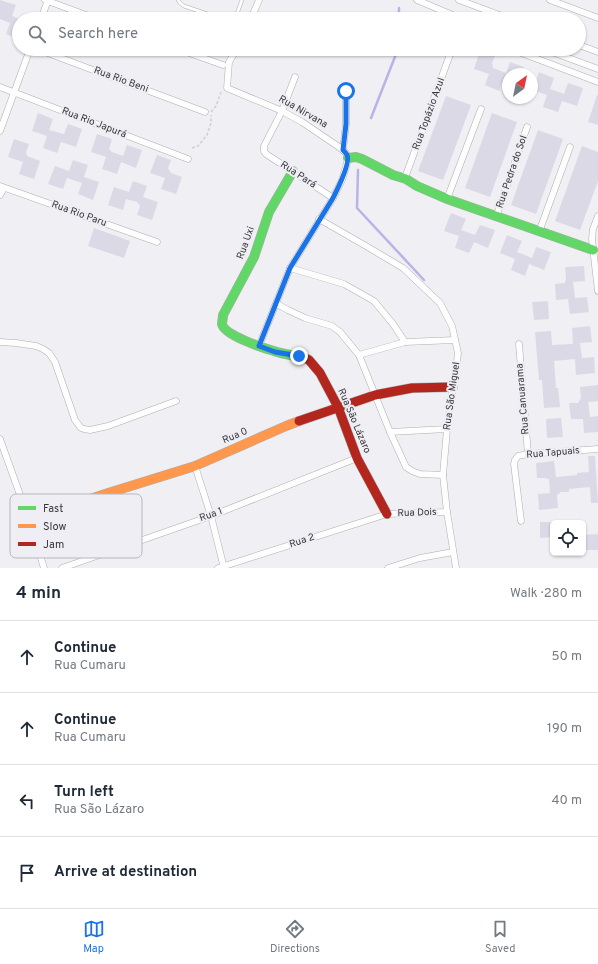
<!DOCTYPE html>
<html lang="en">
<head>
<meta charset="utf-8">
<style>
  body { margin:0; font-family:Overpass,sans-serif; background:#f6f6f7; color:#1f2937 }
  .controls { position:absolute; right:12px; bottom:12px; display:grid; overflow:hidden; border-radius:6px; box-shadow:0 1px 3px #0004 }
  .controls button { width:36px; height:36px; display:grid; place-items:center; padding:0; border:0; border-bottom:1px solid #e0e1e3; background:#fff; color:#1f2937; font:20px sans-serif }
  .compass { position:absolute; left:502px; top:68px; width:36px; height:36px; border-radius:50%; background:#fff; box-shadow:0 1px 3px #0004; rotate:33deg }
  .stop { position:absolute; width:12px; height:12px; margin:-9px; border:3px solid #1a73e8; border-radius:50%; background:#fff }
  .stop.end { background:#1a73e8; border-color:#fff; box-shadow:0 1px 4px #0008 }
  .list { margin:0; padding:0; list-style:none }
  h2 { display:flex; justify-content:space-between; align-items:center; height:52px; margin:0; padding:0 16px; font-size:17px }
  h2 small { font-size:13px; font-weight:400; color:#747a83 }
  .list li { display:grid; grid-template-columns:26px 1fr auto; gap:12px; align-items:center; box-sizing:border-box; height:72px; padding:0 16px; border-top:1px solid #e0e1e3 }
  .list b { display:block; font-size:15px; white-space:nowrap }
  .list p { margin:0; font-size:13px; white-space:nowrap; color:#747a83 }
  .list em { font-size:13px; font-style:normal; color:#747a83 }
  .icon { flex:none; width:22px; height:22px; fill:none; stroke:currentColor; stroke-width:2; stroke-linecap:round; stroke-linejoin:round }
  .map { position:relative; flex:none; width:598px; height:568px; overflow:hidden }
  .search { position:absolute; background:#fff; box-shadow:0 1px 3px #0004; left:12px; right:12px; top:12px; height:44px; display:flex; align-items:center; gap:10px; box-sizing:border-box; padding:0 14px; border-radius:22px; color:#747a83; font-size:15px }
  .sheet { height:340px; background:#fff }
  nav { display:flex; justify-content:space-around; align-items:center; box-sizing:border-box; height:56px; border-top:1px solid #e0e1e3; background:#fff; font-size:11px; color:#747a83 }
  nav a { display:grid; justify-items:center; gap:2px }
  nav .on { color:#1a73e8 }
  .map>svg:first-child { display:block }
</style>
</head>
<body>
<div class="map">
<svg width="598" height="568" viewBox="0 0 598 568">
  <rect width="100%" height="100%" fill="#f0eff3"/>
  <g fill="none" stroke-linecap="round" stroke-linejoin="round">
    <g stroke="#bbb2e7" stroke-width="2.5">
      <path d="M399 19V8"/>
      <path d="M371 118 398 49"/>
      <path d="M358 170 357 208 424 280"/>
    </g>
  </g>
  <g fill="#dbd9e6">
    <path d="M0 0 16 5 12 16 19 19V39L6 34 10 23 0 19Z"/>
    <path d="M480 51 495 56 492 63 493 68 506 73 510 62 524 67 522 74H508V81L503 79 499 91 485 85 489 74 474 69Z"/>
    <path d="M539 72 554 78 550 89 564 94 568 83 583 88 577 106 562 101 558 112 543 107 547 95 533 90Z"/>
    <path d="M597 95H598V125L588 122Z"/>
    <path d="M446 96 471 105 443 180 418 171Z"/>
    <path d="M38 113 53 119 49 130 64 134 68 124 82 129 76 147 61 142 57 153 43 148 47 136 32 131Z"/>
    <path d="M492 113 517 122 490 197 465 188Z"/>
    <path d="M538 130 563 139 536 214 511 205Z"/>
    <path d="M97 134 112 139 109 149 112 152 123 156 127 145 142 150 136 168 121 162 117 174 102 169 106 157 91 152Z"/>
    <path d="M14 139 29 144 26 152 27 156 40 161 34 179 19 174 23 162 8 157Z"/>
    <path d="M582 146 598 152V181L580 230 555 221Z"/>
    <path d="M157 155 171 160 168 168 171 173 182 177 176 194 161 189 165 178 150 173Z"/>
    <path d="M73 160 88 165 84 177 99 182 93 200 78 194 82 183 67 178 63 189 48 184 55 166 69 171Z"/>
    <path d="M133 181 147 186 143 197 158 202 152 220 137 215 140 206 137 202 126 199 123 210 108 205 114 187 129 192Z"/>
    <path d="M451 213 466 219 461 230 475 235 480 225 495 230 488 248 474 242 469 253 455 248 459 236 444 231Z"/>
    <path d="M94 228 130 241 124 258 88 246Z"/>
    <path d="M507 235 522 241 517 252 532 258 536 247 551 252 544 270 529 264 525 276 511 270 515 259 500 253Z"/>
    <path d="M584 266 585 281 573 282 575 298 587 297 589 312 570 314 568 299 556 300 555 284 565 283 566 278 565 267Z"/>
    <path d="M548 301 549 319 534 320 532 302Z"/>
    <path d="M590 326 592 342 580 343 582 358 594 357 595 373 576 375 575 359 554 361 556 388H558L560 407 544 408 542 380H539L535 332 551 331 552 345 573 344 572 328Z"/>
    <path d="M598 385V401L588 402 590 417 598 416V432L584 433 583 419H571L569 403H578L581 398 580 387Z"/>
    <path d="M561 418 563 437 547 438 546 419Z"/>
    <path d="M588 456H595L598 503H591L590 487 569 489V492H561L557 495 558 508 539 510 538 494 550 493 549 479 544 478H537L536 463 554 461 556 477 577 475V473L589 472Z"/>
    <path d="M540 522H553V537L540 538Z"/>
    <path d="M598 534V550H583V535Z"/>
  </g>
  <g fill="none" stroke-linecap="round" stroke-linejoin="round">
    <defs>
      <g id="lane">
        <path d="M178 0 180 3 184 6 222 19"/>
        <path d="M235 19 242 0"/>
      </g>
      <g id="street">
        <path d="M45 0 97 19"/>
        <path d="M417 0 462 19"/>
        <path d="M459 0 510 19"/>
        <path d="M550 0 598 18"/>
        <path d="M41 19 48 0"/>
        <path d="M251 19 259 0"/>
        <path d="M579 45 598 52"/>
        <path d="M37 49 205 112"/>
        <path d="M178 49 223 65"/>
        <path d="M237 49 229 62 227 88 282 111 302 122 339 147 346 153 348 158 346 167 342 180 333 198 290 268 259 346"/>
        <path d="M511 49 598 82"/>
        <path d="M544 49 598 69"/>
        <path d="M295 77 282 111 264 146V151L266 154 333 198"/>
        <path d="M0 87 188 159"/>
        <path d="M0 131 30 49"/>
        <path d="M343 150 346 124V91"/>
        <path d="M406 179V175L452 49"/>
        <path d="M0 186 157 242"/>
        <path d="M0 195 4 188"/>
        <path d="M447 199 481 109"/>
        <path d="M598 216 593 229 592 239 598 291"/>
        <path d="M496 217 527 127"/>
        <path d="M319 219 366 246 403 268 440 303 452 326 458 353 455 378 453 387 447 429 443 475 447 512 456 568"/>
        <path d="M539 232 570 147"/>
        <path d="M290 268 344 284 374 301 393 324 405 342"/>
        <path d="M277 304 288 310 305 318 332 326 340 332 359 355 390 432 406 467 412 471 420 474 443 475"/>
        <path d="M0 342 16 343 36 346 43 349 49 353 55 362 75 420 81 428 84 429 90 430 108 426 176 401"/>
        <path d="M519 344 528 454"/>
        <path d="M359 355 405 342 455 340"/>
        <path d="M390 432 447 429"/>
        <path d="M0 439 29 520 44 568"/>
        <path d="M195 466 211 516 224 568"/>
        <path d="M521 521 514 464 515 460 518 456 528 454 598 449"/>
        <path d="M62 568 211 516 357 458"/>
        <path d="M218 568 387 514 447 512"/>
        <path d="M388 568 420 558 453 552"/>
      </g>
      <g id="fast">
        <path d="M348 158 356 157 362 159 393 175 406 179 417 186 447 199 593 250"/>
        <path d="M293 171 269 212 254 257 223 315C223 318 222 322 222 324 224 335 263 348 274 351 285 355 296 355 307 359"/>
      </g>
      <path id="slow" d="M29 520 105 494 195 466 286 426 299 421"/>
      <g id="jam">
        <path d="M307 359 309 360 320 373 338 407 357 458 387 514"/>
        <path d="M299 421 375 395 412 388 453 387"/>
      </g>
    </defs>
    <use href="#lane" stroke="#afaeb0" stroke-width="4"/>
    <use href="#street" stroke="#afaeb0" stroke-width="7"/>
    <use href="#fast" stroke="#afaeb0" stroke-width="10"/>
    <use href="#slow" stroke="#afaeb0" stroke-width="10"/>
    <use href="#jam" stroke="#afaeb0" stroke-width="10"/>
    <g stroke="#d0d0d2" stroke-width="1.5" stroke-dasharray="3 2" stroke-linecap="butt">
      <path d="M211 112 216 106 221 92"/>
      <path d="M192 148 198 146 207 135 211 123V115"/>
    </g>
    <use href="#lane" stroke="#fdfdfd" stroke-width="3"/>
    <use href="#street" stroke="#fdfdfd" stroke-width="6"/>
    <use href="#fast" stroke="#63d668" stroke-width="9"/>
    <use href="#slow" stroke="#ff974d" stroke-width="9"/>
    <use href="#jam" stroke="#b3261e" stroke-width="9"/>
  </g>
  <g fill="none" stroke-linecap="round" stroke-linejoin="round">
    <path stroke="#1a73e8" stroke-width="5" d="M299 356 275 352 259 346 290 268 333 198C337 190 351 163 347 155 347 154 344 151 343 150L346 124V91"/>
  </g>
  <g text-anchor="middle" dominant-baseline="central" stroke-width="4" stroke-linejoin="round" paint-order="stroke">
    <g font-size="10" fill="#38373a" stroke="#efeef4">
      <text transform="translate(121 80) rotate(20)">Rua Rio Beni</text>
      <text transform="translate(303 112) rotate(30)">Rua Nirvana</text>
      <text transform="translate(429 114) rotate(-70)">Rua Topázio Azul</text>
      <text transform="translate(94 123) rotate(21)">Rua Rio Japurá</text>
      <text transform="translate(512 172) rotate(-71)">Rua Pedra do Sol</text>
      <text transform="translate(298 175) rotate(33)">Rua Pará</text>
      <text transform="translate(79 214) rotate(20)">Rua Rio Paru</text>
      <text transform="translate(246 243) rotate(-70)">Rua Uxi</text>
      <text transform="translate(452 396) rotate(-82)">Rua São Miguel</text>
      <text transform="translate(523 399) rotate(-95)">Rua Canuarama</text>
      <text transform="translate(354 421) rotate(67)">Rua São Lázaro</text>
      <text transform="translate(235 436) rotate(-23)">Rua 0</text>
      <text transform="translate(553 453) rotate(-5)">Rua Tapuais</text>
      <text transform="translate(417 513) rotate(-2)">Rua Dois</text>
      <text transform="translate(211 515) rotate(-20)">Rua 1</text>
      <text transform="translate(302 541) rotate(-18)">Rua 2</text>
    </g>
  </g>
  <rect x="10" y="494" width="132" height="64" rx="6" fill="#efeef4" stroke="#b8b7bc" stroke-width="1"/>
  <rect x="18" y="506" width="18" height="4" fill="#63d668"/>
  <rect x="18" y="524" width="18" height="4" fill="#ff974d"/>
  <rect x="18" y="542" width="18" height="4" fill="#b3261e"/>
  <g font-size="11" fill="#38373a">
    <text x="43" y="512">Fast</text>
    <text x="43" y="530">Slow</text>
    <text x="43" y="548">Jam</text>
  </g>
</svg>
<div class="controls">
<button><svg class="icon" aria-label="locate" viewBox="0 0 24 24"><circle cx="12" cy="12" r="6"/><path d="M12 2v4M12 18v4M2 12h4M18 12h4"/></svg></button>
</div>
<svg class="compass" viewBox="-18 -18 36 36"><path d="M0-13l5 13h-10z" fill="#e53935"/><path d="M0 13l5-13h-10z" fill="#747a83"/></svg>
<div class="stop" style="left:346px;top:91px"></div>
<div class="stop end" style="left:299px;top:356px"></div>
<div class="search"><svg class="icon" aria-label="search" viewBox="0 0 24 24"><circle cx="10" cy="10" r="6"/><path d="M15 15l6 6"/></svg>Search here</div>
</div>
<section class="sheet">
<h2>4 min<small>Walk · 280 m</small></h2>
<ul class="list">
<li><svg class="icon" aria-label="ahead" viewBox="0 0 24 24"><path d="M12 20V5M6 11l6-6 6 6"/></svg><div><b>Continue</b><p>Rua Cumaru</p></div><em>50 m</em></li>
<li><svg class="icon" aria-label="ahead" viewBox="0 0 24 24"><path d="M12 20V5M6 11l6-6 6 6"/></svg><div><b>Continue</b><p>Rua Cumaru</p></div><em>190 m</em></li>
<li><svg class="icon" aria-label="left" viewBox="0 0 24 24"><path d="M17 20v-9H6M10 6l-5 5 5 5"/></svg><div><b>Turn left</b><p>Rua São Lázaro</p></div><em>40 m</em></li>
<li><svg class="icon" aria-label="arrive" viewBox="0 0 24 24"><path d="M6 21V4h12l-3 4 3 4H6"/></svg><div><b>Arrive at destination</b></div></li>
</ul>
</section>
<nav>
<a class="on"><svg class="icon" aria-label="map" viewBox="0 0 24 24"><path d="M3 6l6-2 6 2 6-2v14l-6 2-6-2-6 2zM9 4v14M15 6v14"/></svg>Map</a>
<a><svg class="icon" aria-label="directions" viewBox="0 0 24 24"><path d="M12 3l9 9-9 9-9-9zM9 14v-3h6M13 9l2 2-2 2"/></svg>Directions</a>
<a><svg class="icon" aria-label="saved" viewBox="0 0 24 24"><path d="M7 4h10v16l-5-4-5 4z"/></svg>Saved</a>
</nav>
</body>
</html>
